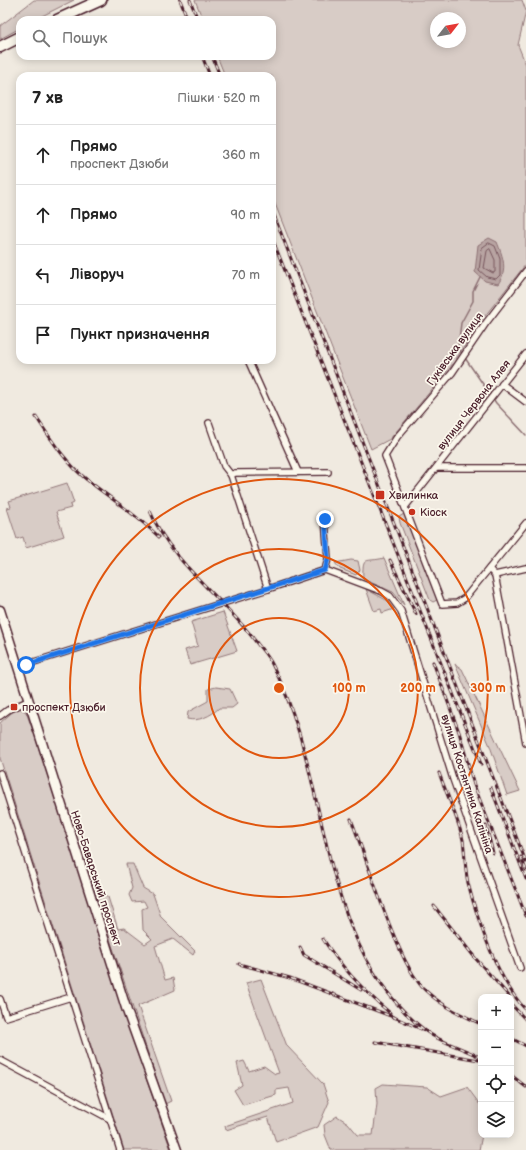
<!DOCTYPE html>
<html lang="uk">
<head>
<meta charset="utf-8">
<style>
  body { margin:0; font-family:"Balsamiq Sans",sans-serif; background:#f2f2f2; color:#222 }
  .controls { position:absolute; right:12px; bottom:12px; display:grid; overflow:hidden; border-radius:8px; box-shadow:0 2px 10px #0003 }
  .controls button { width:36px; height:36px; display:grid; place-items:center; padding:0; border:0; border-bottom:1px solid #e0e0e0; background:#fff; color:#222; font:20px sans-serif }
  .compass { position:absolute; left:430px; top:12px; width:36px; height:36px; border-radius:50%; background:#fff; box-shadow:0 2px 10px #0003; rotate:59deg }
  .stop { position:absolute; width:12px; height:12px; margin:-9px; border:3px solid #1a73e8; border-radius:50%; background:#fff }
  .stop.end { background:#1a73e8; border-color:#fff; box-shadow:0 1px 4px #0008 }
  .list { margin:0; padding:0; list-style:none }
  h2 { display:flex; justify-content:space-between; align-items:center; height:52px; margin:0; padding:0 16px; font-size:17px }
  h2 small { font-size:13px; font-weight:400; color:#767676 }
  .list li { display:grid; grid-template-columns:26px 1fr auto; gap:12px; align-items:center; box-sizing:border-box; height:60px; padding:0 16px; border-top:1px solid #e0e0e0 }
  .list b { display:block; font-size:15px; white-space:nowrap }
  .list p { margin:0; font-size:13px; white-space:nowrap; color:#767676 }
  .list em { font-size:13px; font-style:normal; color:#767676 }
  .icon { flex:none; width:22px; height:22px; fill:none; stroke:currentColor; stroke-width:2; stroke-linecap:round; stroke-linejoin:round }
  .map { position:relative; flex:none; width:526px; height:1150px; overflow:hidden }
  .search { position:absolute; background:#fff; box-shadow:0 2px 10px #0003; left:16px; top:16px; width:260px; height:44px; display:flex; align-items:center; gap:10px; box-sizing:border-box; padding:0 14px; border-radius:12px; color:#767676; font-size:15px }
  .panel { position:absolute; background:#fff; box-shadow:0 2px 10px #0003; left:16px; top:72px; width:260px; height:292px; border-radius:12px }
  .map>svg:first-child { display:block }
</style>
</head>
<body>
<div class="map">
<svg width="526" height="1150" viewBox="0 0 526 1150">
  <rect width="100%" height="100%" fill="#f0eae0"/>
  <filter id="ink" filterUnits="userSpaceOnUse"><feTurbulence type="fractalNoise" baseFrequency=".025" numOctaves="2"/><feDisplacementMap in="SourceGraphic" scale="8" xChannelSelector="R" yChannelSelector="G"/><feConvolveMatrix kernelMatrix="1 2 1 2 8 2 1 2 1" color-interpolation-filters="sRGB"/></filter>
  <g filter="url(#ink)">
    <g fill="#d8ccc6" stroke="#917678" fill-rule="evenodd">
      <path d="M34 0H74L34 20H20V28L0 39V26Z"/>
      <path d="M195 0H522L526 11 518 45 526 65V264L484 317 450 368 390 439 371 449 272 196V76H225L217 56H272V20H203ZM436 18H460V42H436Z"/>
      <path d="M67 483 74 503 70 505 71 508 56 512 64 536 26 548 23 537 17 539 7 508 11 507 9 501Z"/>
      <path d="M404 514 437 600 433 602 430 600 400 523 399 517Z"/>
      <path d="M384 558 404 605 393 592 363 579C362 554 366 563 384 558Z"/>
      <path d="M351 560 358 561 360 570 356 575 340 569 335 563Z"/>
      <path d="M366 589 388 601 394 609 382 613 381 609 374 611Z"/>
      <path d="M223 612 237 651 190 665 185 650 198 646 191 622Z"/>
      <path d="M455 664 462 669 520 791 507 795 490 746Z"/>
      <path d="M216 687 230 689 237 704 232 708H219C211 716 198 722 187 719L188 712 208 701V689Z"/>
      <path d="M18 707 26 712 35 736 123 1012 171 1150H124L0 758V723Z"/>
      <path d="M126 864H133L143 888 153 894 161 917 195 951 193 955 173 939 155 946 165 980 173 978 175 990 138 1006 171 1101 165 1104 94 891 98 890 108 897 118 929 124 928 145 944 152 939 143 930 142 909 147 907 144 901 132 902 129 895 132 888Z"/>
      <path d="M261 979 287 1046 323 1084 329 1102 318 1127 276 1142 268 1117 226 1130 225 1126 293 1103 289 1088 276 1090V1095L243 1105 234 1090 242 1085 237 1063 244 1061 249 1071 264 1066 275 1074 279 1073 246 983Z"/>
      <path d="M383 1084 427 1087 441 1096 467 1087 481 1106 482 1135 479 1150H331L325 1135 324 1125 337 1116 348 1123 358 1135H373L377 1104 376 1088Z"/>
    </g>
    <path fill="#b8a4a2" stroke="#8c6f72" d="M489 238 497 242C503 257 508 270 498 284L485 281 475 272 478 245Z"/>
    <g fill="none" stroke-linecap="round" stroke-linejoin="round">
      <g stroke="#76545b" stroke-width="1">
        <path d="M489 243 495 246 500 259V275L496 279 487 277 479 270 482 248Z"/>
        <path d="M490 249 495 260V272L493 273 484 268 487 251Z"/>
      </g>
      <g stroke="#8c6f72" stroke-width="1.5">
        <path d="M463 355 458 348 461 323 473 301V291L480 277"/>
        <path d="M465 358 496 403 526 435"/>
      </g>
      <defs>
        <g id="street">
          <path d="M526 271 486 323 452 373 397 437 385 456 442 604 457 603 465 598 526 523"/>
          <path d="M248 360 298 472"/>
          <path d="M502 384 526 402"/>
          <path d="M209 423 224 466 231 475"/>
          <path d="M437 468H526"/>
          <path d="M328 472 235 473 231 475 268 589 325 570 381 591 390 596 401 611 453 779 520 968"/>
          <path d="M405 507 526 354"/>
          <path d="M489 569 495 575 526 743"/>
          <path d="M325 570 328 559 325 519"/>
          <path d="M495 575 526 568"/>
          <path d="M18 667 268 589"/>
          <path d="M0 716 8 710 28 701"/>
          <path d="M0 773 120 1150"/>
          <path d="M0 999 6 1017 71 997"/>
          <path d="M0 1060 110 1119"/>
        </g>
        <path id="primary" d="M0 610 127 1011 177 1150"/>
        <g id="highway">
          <path d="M57 20 101 0"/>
          <path d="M0 47 20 37"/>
        </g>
      </defs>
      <use href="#street" stroke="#4a1f2b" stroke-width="8"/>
      <use href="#primary" stroke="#4a1f2b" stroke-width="11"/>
      <use href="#highway" stroke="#4a1f2b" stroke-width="13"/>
      <use href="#street" stroke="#fbf7ec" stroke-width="5.5"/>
      <use href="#primary" stroke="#fbf7ec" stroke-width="8"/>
      <use href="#highway" stroke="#fbf7ec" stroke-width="10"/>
      <defs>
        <g id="rail">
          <path d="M180 0 188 20"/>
          <path d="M190 0 198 20"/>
          <path d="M202 56 210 76"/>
          <path d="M212 56 220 76"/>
          <path d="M272 210 526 862"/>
          <path d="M272 238 481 764"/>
          <path d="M36 417C51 439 65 462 86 479 111 499 137 515 159 537"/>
          <path d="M150 511C172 564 223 597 256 642 261 649 268 656 272 664 333 780 314 945 427 1032 442 1043 464 1048 481 1058"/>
          <path d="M390 560 416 614"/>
          <path d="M433 662 459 732 474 785 526 916"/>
          <path d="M439 773C447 795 458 818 463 840 465 854 465 869 468 883 478 922 498 981 526 1010"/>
          <path d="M491 788 526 879"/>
          <path d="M351 819C365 856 377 894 392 931 400 950 408 970 422 987 438 1004 460 1014 481 1024"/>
          <path d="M486 826 493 853"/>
          <path d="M521 857 526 870"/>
          <path d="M434 906 476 959 509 996"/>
          <path d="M323 939C341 967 364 991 390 1013"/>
          <path d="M300 947 304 955 361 990"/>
          <path d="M239 964 290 978 396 1018 421 1029"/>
          <path d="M511 1004 526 1020"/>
          <path d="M511 1038 526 1046"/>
          <path d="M375 1042 479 1060"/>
          <path d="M511 1075 526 1087"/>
        </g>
      </defs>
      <use href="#rail" stroke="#4a1f2b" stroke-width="3"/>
      <use href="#rail" stroke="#fbf7ec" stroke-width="1.5" stroke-dasharray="4.5" stroke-linecap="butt"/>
    </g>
  </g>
  <g fill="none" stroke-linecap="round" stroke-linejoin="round" filter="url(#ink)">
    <path stroke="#1a73e8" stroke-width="5" d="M26 665 325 570 328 559 325 519"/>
  </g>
  <g fill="none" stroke="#e0560e" stroke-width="2">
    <circle cx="279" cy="688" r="70"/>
    <circle cx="279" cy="688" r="139"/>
    <circle cx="279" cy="688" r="209"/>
  </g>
  <g fill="#c8321e" stroke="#fbf7ec" stroke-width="1.5">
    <rect x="375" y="490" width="10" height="10" rx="2"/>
    <circle cx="412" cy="512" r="4"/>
    <rect x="10" y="703" width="8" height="8" rx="2"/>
  </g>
  <g text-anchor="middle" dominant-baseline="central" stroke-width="3.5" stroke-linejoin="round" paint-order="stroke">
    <g font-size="11" fill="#4a1f2b" stroke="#fbf7ec">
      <text transform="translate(455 349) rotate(-54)">Гуківська вулиця</text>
      <text transform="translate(474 405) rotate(-52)">вулиця Червона Алея</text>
      <text transform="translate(467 784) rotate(72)">вулиця Костянтина Калініна</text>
      <text transform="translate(96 878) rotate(72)">Ново-Баварський проспект</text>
    </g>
    <g font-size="11" fill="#4a1f2b" stroke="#fbf7ec" text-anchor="start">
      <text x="389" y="495">Хвилинка</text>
      <text x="420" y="512">Кіоск</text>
      <text x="22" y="707">проспект Дзюби</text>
    </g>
  </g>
  <circle cx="279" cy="688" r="6" fill="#e0560e" stroke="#fbf7ec" stroke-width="2"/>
  <g font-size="12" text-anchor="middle" font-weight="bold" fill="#e0560e" stroke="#fbf7ec" stroke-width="3.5" stroke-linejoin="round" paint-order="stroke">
    <text x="349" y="692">100 m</text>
    <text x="418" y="692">200 m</text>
    <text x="488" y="692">300 m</text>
  </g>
</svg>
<div class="controls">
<button>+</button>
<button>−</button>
<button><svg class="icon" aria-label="locate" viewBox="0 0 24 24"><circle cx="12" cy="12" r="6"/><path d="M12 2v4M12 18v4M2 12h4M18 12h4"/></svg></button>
<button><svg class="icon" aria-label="layers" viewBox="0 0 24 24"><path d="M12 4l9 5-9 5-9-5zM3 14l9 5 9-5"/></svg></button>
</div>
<svg class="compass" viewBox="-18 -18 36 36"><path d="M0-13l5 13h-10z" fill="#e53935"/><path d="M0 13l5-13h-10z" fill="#767676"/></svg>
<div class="stop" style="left:26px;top:665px"></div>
<div class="stop end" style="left:325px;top:519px"></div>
<div class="search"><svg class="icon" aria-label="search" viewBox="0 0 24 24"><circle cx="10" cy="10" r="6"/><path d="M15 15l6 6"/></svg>Пошук</div>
<section class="panel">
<h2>7 хв<small>Пішки · 520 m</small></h2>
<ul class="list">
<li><svg class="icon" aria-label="ahead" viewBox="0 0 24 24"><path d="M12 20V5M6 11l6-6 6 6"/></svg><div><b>Прямо</b><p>проспект Дзюби</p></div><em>360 m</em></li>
<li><svg class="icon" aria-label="ahead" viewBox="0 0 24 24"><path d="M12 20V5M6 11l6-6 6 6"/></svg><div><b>Прямо</b></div><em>90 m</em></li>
<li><svg class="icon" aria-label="left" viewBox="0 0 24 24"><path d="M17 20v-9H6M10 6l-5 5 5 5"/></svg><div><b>Ліворуч</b></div><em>70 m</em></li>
<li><svg class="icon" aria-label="arrive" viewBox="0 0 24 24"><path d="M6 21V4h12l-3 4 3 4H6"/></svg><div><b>Пункт призначення</b></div></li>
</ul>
</section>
</div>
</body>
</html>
